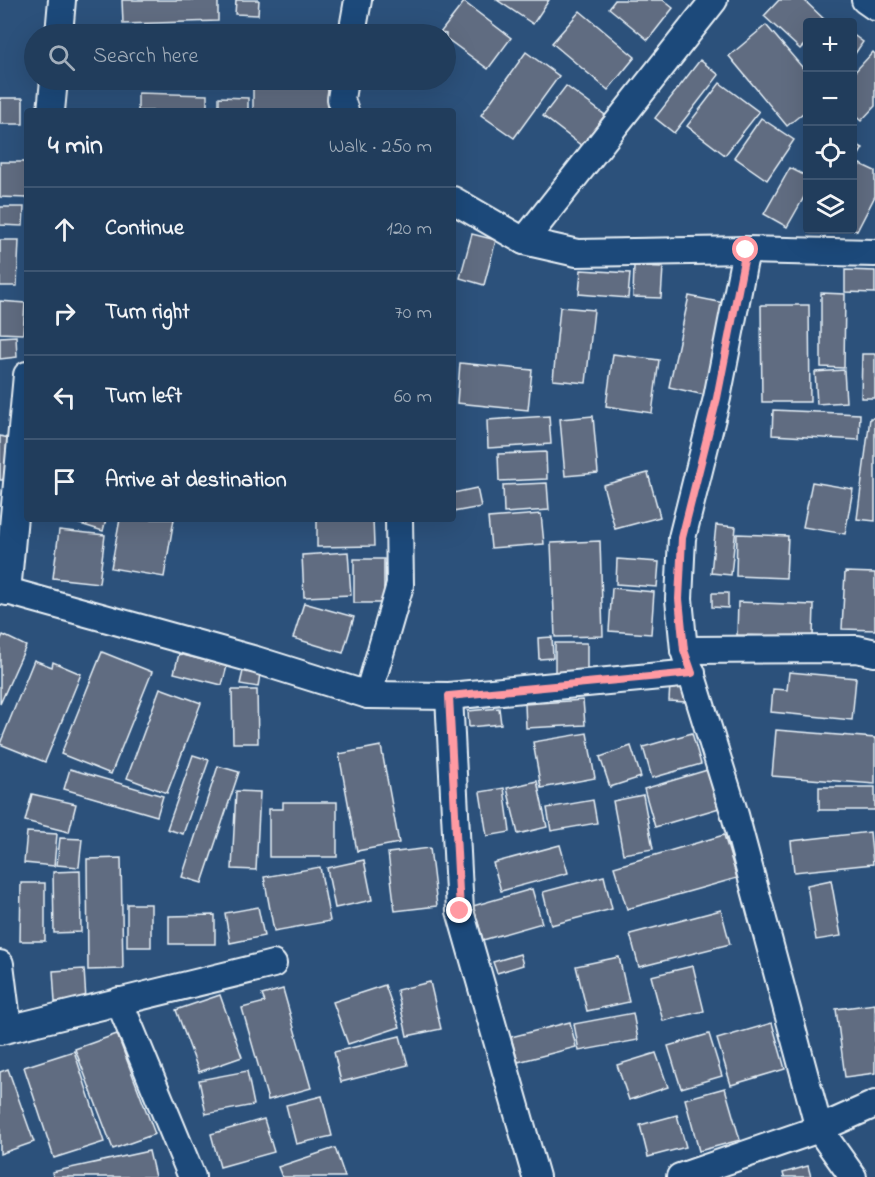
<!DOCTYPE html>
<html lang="en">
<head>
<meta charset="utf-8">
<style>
  body { margin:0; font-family:"Indie Flower",sans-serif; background:#2d4865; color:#f1f3f6 }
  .controls { position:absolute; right:18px; top:18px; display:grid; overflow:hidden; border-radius:6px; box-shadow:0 6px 24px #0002 }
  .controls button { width:54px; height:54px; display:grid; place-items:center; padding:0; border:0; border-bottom:2px solid #3e5672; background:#213d5c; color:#f1f3f6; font:30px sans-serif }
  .stop { position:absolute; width:18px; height:18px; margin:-14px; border:4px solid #ff9aa2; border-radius:50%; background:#fff }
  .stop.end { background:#ff9aa2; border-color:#fff; box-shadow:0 2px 6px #0008 }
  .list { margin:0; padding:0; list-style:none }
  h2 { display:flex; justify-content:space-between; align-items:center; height:78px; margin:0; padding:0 24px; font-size:26px }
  h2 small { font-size:20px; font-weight:400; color:#a2aebb }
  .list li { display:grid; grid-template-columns:39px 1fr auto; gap:18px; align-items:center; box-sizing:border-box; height:84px; padding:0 24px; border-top:2px solid #3e5672 }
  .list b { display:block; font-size:22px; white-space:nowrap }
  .list em { font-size:20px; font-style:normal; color:#a2aebb }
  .icon { flex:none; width:33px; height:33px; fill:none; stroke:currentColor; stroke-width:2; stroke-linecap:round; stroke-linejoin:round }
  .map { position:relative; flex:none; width:875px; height:1177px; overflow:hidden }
  .search { position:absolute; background:#213d5c; box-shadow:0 6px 24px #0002; left:24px; top:24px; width:432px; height:66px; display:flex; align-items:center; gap:15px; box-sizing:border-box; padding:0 21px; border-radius:33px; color:#a2aebb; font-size:22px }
  .panel { position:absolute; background:#213d5c; box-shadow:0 6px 24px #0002; left:24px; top:108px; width:432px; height:414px; border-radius:6px }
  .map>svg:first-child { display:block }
</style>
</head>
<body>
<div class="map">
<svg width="875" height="1177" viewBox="0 0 875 1177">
  <rect width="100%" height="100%" fill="#2c517b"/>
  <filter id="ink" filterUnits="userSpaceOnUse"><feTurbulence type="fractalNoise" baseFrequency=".0167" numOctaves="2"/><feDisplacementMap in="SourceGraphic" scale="12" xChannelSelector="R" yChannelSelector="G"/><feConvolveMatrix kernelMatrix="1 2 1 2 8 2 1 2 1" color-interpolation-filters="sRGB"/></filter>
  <g filter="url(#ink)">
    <g fill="#616c81" stroke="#e8f1f8" stroke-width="1.5">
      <path d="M122 0H218V21L123 24Z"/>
      <path d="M236 0H259L258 15 235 14Z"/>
      <path d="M497 0H549L533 24Z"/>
      <path d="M615 0H663L673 8 648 40 609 8Z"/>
      <path d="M779 0H804L826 21 808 22V41L800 49 764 16Z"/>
      <path d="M464 2 511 38 488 69 446 38V34L440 33Z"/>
      <path d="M580 11 635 57 608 90 552 43Z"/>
      <path d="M766 25 808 74V109L787 126 729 56Z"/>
      <path d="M852 34 863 42 852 58Z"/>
      <path d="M526 52 559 76 514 138 481 115Z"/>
      <path d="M873 52 875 54V106L861 121 852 113V75Z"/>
      <path d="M700 60 719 75 674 133 655 118Z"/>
      <path d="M150 80H213V81L150 83Z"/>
      <rect x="253" y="80" width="75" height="31"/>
      <path d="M720 83 759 112 725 155 687 126Z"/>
      <path d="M566 86 605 115 582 146 543 116Z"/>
      <path d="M138 93 207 95V111H138Z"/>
      <path d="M219 97 248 98V111H219Z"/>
      <rect x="0" y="98" width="23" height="26"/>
      <path d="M761 118 794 140 767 180 734 157Z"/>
      <path d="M852 142 863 148 852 166Z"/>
      <path d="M0 162H27V198L0 197Z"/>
      <path d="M860 164 875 171V196L857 231 852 229V179Z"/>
      <path d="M790 168 808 177V190L787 227 764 214Z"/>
      <path d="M0 207H24L23 226 0 225Z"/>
      <path d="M472 234 496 240 484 285 460 278Z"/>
      <path d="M0 240H19L17 286H0Z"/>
      <path d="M634 266 663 267 661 298 633 297Z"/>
      <path d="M581 270 630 273 628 298 579 294Z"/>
      <path d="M845 270 875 271V293L845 292Z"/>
      <path d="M821 293 845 294 844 368 821 367Z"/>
      <path d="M689 296 729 304 709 396 669 387Z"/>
      <path d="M0 301 25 303 23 334 0 333Z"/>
      <path d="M761 305H809L810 402H762Z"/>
      <path d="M560 307 594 310 586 383 553 380Z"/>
      <path d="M16 336 17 357 0 359V337Z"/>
      <path d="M613 354 659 360 652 413 606 406Z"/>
      <path d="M862 354H875V398H861Z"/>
      <path d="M460 363 532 370 528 410 457 403Z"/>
      <path d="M844 370 846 402 817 404 815 372Z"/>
      <path d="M773 410 860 414 859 440 772 435Z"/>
      <path d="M549 416 551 444 488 448 487 420Z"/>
      <path d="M593 416 598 473 565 476 560 419Z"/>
      <path d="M870 418H875V521L857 519Z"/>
      <path d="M0 436 13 439 3 480H0Z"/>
      <path d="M546 452 547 479 499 481 498 454Z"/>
      <path d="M648 473 660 517 615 529 603 485Z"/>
      <path d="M812 482 853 489 845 534 803 527Z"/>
      <path d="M547 483 549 510 504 513 503 485Z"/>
      <path d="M477 488 481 507 453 512V493Z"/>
      <path d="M541 514 544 544 491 548 488 518Z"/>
      <path d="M64 519H106L103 531Z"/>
      <path d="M120 519H174L164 577 111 568Z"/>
      <path d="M317 519H373L374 546 317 547Z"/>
      <path d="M716 525 736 527 731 575 711 573Z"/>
      <path d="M59 530 105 535 99 583 53 578Z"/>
      <path d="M737 534 788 536 786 578 736 576Z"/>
      <path d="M600 541 603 636 555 637 551 543Z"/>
      <path d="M348 552 351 595 304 597 302 555Z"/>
      <rect x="354" y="559" width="30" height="44"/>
      <path d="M617 559 659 562 657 587 616 584Z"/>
      <path d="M845 572 875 573V630L842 629Z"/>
      <path d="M612 588 654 592 651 634 609 631Z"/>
      <path d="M712 593H728V608L712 607Z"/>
      <path d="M738 602 814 605 813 637 737 635Z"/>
      <path d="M304 603 354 617 343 653 293 638Z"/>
      <path d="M3 635 26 646 0 704V641Z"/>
      <path d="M552 637 553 658 539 659 538 638Z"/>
      <path d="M555 643H587V671L555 672Z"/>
      <path d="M102 652 152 672 111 774 61 754Z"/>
      <path d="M179 654 227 666 222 685 174 673Z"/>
      <path d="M34 660 52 667 53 662 81 674 45 762 0 744Z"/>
      <path d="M243 671 260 674 258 687 240 684Z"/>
      <path d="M789 672 856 678 852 720 771 712 773 689 787 690Z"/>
      <path d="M670 684 686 685V702L669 701Z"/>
      <path d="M160 688 201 703 167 793 127 778Z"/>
      <path d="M232 690H257L258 743H233Z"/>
      <path d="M583 700 585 725 526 728 525 704Z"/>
      <path d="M499 708 501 724 469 727 468 711Z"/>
      <path d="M776 730 875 738V784L772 776Z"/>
      <path d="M587 733 595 778 541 788 533 742Z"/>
      <path d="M692 733 701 764 652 778 643 747Z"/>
      <path d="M381 746 399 843 357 851 339 754Z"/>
      <path d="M631 746 641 777 610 787 600 757Z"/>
      <path d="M193 755 209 760 183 834 167 829Z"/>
      <path d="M218 766 239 772 202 883 182 877Z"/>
      <path d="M714 768 726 806 655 827 644 789Z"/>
      <path d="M70 769 163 796 157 816 64 789Z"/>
      <path d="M537 781 547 827 518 834 507 788Z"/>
      <rect x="819" y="787" width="56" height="23"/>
      <path d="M504 788 510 832 487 836 480 792Z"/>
      <path d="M236 791 260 792 256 870 232 869Z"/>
      <path d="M32 794 76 804 69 832 25 821Z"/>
      <path d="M643 795 653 849 623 854 613 801Z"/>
      <path d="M593 800 597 823 551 831 547 808Z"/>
      <path d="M283 802H337V857H269V809H283Z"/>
      <path d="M27 832 57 834 54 866 24 863Z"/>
      <path d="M870 832 873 864 794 872 791 841Z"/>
      <path d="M724 835 737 878 627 909 614 867Z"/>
      <path d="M60 838 82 839 79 867 57 865Z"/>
      <path d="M560 845 568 873 501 891 493 863Z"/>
      <path d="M430 848 437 906 395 911 388 853Z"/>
      <path d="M121 858 123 969 88 970 87 859Z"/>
      <path d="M364 860 372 900 335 908 327 868Z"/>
      <path d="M320 867 330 921 274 931 264 877Z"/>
      <path d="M80 871 81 932 54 933 53 872Z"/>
      <path d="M604 876 612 909 551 925 543 892Z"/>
      <path d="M831 880 841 936 816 940 807 885Z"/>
      <path d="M21 883H45V941H20Z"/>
      <path d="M532 889 542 923 483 940 473 906Z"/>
      <rect x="127" y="904" width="24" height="43"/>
      <path d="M258 907 264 936 230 943 225 913Z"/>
      <path d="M721 910 730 944 639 967 630 934Z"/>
      <path d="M215 915V944H169V916Z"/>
      <path d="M520 954 523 965 497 973 493 962Z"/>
      <path d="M619 957 629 1002 587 1011 576 966Z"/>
      <path d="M693 966 704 1011 663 1021 651 976Z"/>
      <path d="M84 969 86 1000 55 1002 53 971Z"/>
      <path d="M430 982 441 1029 407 1036 397 990Z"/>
      <path d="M385 985 400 1027 348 1044 333 1002Z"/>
      <path d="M283 989 311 1088 268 1100 242 1008 265 1002 262 995Z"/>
      <path d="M220 995 242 1057 199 1072 176 1010Z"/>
      <path d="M875 1004V1073L845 1077 836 1009Z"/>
      <path d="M633 1013 638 1040 579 1051 574 1024Z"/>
      <path d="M570 1022 576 1047 518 1062 511 1037Z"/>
      <path d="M772 1023 785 1069 731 1085 717 1039Z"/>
      <path d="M117 1034 155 1134 113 1149 75 1049Z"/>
      <path d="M709 1034 722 1076 681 1088 668 1046Z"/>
      <path d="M400 1036 408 1065 341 1082 334 1052Z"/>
      <path d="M74 1051 104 1142 54 1158 24 1067Z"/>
      <path d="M656 1053 668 1087 629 1100 617 1065Z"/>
      <path d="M8 1069 34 1142 0 1154V1072Z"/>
      <path d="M247 1071 254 1105 206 1114 199 1080Z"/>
      <path d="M725 1088 740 1140 699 1151 685 1099Z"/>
      <path d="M322 1096 332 1136 296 1144 286 1105Z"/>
      <path d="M677 1115 686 1147 648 1157 640 1125Z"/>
      <path d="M264 1119 274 1152 220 1167 211 1134Z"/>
      <path d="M335 1148 345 1177H282L278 1167Z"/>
      <path d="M149 1151 155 1177H53L52 1172Z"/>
      <path d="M808 1166 811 1177H784L783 1173Z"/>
    </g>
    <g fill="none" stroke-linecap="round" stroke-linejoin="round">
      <defs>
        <g id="street">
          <path d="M865 0 875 7"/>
          <path d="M59 34 62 0"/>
          <path d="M352 34 358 0"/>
          <path d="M344 80 341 99 345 111"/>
          <path d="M51 111 54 80"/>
          <path d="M453 200 524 241 577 253 746 250 875 253"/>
          <path d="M524 241 714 0"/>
          <path d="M746 250 717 398 682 538 679 599 684 650 735 815 819 1129 853 1177"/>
          <path d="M0 589 256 660 368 695 449 696 692 673"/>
          <path d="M7 592 27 375"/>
          <path d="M684 650 857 649 875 653"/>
          <path d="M368 695 400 585 399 519"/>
          <path d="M449 696 460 911 536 1177"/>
          <path d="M0 964 8 1028"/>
          <path d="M119 1001 192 1177"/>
          <path d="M0 1031 273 964"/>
          <path d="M680 1177 819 1129 875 1104"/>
        </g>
      </defs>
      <use href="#street" stroke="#e8f1f8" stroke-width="30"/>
      <use href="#street" stroke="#1f4a7a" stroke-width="26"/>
    </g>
  </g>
  <g fill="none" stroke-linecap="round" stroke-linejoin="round" filter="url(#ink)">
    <path stroke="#ff9aa2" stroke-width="8" d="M460 911 449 696 692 673 684 650 679 599 682 538 717 398 746 250"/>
  </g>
</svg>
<div class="controls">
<button>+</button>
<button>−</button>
<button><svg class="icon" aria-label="locate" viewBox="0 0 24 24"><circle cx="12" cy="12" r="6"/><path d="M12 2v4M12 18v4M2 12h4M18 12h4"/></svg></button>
<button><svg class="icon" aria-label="layers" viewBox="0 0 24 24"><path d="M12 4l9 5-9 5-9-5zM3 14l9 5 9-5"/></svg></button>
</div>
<div class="stop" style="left:746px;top:250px"></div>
<div class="stop end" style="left:460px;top:911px"></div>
<div class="search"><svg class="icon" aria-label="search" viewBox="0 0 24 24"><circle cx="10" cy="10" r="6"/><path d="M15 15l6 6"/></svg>Search here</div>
<section class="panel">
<h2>4 min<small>Walk · 250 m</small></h2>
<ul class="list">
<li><svg class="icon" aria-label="ahead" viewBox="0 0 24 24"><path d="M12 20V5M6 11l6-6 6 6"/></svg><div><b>Continue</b></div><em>120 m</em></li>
<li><svg class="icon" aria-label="right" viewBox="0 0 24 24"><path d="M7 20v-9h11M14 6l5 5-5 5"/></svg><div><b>Turn right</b></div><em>70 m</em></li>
<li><svg class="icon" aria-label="left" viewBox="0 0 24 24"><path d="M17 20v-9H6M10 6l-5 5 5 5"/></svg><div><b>Turn left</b></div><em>60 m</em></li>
<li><svg class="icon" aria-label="arrive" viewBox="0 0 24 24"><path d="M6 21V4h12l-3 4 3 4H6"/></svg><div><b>Arrive at destination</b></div></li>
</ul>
</section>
</div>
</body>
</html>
